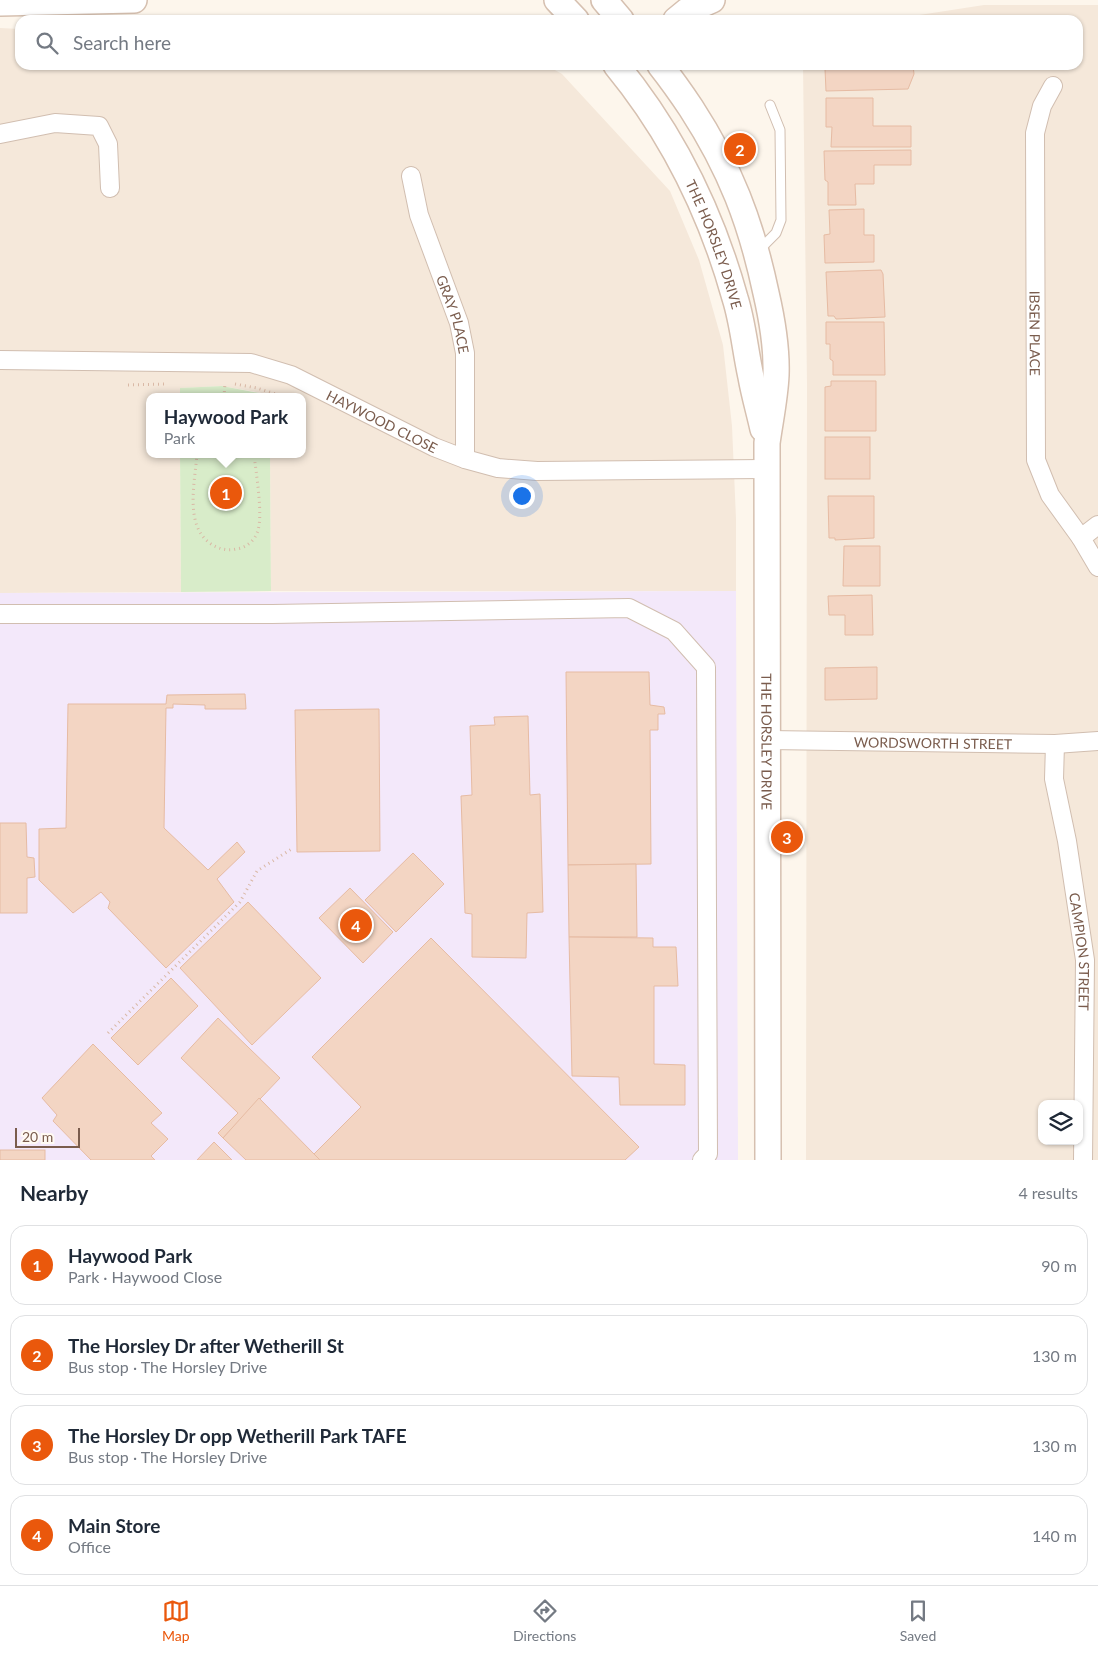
<!DOCTYPE html>
<html lang="en">
<head>
<meta charset="utf-8">
<style>
  body { margin:0; font-family:Lato,sans-serif; background:#f6f6f7; color:#1f2937 }
  .controls { position:absolute; right:15px; bottom:15px; display:grid; overflow:hidden; border-radius:10px; box-shadow:0 1px 4px #0004 }
  .controls button { width:45px; height:45px; display:grid; place-items:center; padding:0; border:0; border-bottom:1px solid #e0e1e3; background:#fff; color:#1f2937; font:25px sans-serif }
  .scale { position:absolute; left:15px; bottom:12px; width:65px; box-sizing:border-box; padding-left:5px; border:2px solid #7a5c4d; border-top:0; font-size:14px; line-height:18px; white-space:nowrap; color:#7a5c4d; -webkit-text-stroke:4px #fffaf3; paint-order:stroke }
  .you { position:absolute; left:521px; top:495px; width:18px; height:18px; margin:-12px; border:4px solid #fff; border-radius:50%; background:#1a73e8; box-shadow:0 0 0 8px #1a73e833 }
  .badge { display:grid; place-items:center; width:32px; height:32px; border-radius:50%; background:#ea580c; color:#fff; font-size:16px; font-weight:700 }
  .pin { position:absolute; translate:-50% -50%; border:2px solid #fff; box-shadow:0 1px 5px #0006 }
  .popup { position:absolute; left:146px; top:393px; width:160px; height:65px; box-sizing:border-box; display:grid; place-content:center; border-radius:10px; background:#fff; filter:drop-shadow(0 1px 4px #0005); font-size:16px; white-space:nowrap; color:#747a83 }
  .popup b { font-size:19px; color:#1f2937 }
  .popup::after { content:''; position:absolute; left:50%; top:100%; margin-left:-10px; border:10px solid transparent; border-top-color:#fff }
  .list { margin:0; padding:0; list-style:none }
  h2 { display:flex; justify-content:space-between; align-items:center; height:65px; margin:0; padding:0 20px; font-size:21px }
  h2 small { font-size:16px; font-weight:400; color:#747a83 }
  .list li { display:grid; grid-template-columns:32px 1fr auto; gap:15px; align-items:center; box-sizing:border-box; height:80px; margin:0 10px 10px; padding:0 10px; border:1px solid #e0e1e3; border-radius:15px }
  .list b { display:block; font-size:19px; white-space:nowrap }
  .list p { margin:0; font-size:16px; white-space:nowrap; color:#747a83 }
  .list em { font-size:16px; font-style:normal; color:#747a83 }
  .icon { flex:none; width:28px; height:28px; fill:none; stroke:currentColor; stroke-width:2; stroke-linecap:round; stroke-linejoin:round }
  .map { position:relative; flex:none; width:1098px; height:1160px; overflow:hidden }
  .search { position:absolute; background:#fff; box-shadow:0 1px 4px #0004; left:15px; right:15px; top:15px; height:55px; display:flex; align-items:center; gap:12px; box-sizing:border-box; padding:0 18px; border-radius:15px; color:#747a83; font-size:19px }
  .sheet { height:425px; background:#fff }
  nav { display:flex; justify-content:space-around; align-items:center; box-sizing:border-box; height:70px; border-top:1px solid #e0e1e3; background:#fff; font-size:14px; color:#747a83 }
  nav a { display:grid; justify-items:center; gap:2px }
  nav .on { color:#ea580c }
  .map>svg:first-child { display:block }
</style>
</head>
<body>
<div class="map">
<svg width="1098" height="1160" viewBox="0 0 1098 1160">
  <rect width="100%" height="100%" fill="#fdf6ec"/>
  <g fill="#f5e8da" fill-rule="evenodd">
    <path d="M984 5H1098V1160H806L807 385 803 65H1078V20H887ZM1042 1104H1079V1141H1042Z"/>
    <path d="M0 28 20 29V65H546L562 74 670 191 699 260 723 345 732 426 736 519V591H271L270 454H302V397H270V395L257 392 221 386 180 388V397H150V454H180L181 592 0 593Z"/>
  </g>
  <path fill="#f3e8fa" d="M736 591 738 1160H0V593Z"/>
  <g fill="#d8ecc9">
    <path d="M222 386 270 395V397H180V388Z"/>
    <path d="M180 454H270L271 591 181 592Z"/>
  </g>
  <g fill="#f3d5c3" stroke="#e6bba3">
    <path d="M843 65H913L914 74 908 89 826 91 825 69H843Z"/>
    <path d="M826 98H873V126H911V147H831L832 127H826Z"/>
    <path d="M911 150V165H874V184H855L856 205H828V182L825 180 824 151Z"/>
    <path d="M864 209V235H874V262L825 263 824 235 830 234 829 210Z"/>
    <path d="M881 270 883 274 885 317 836 319 834 316H828L826 272Z"/>
    <path d="M826 322H884L885 375H833V361L830 359V344H826Z"/>
    <path d="M831 381H876V431H825V387L831 386Z"/>
    <rect x="825" y="437" width="45" height="42"/>
    <path d="M828 496H874V538L835 540V538H829Z"/>
    <path d="M844 546H880V586H843Z"/>
    <path d="M872 595 873 635H845V615H829L828 596Z"/>
    <path d="M877 667V699L825 700V668Z"/>
    <path d="M566 672H649L650 705 664 707 665 714H658V730H650L651 864 568 865Z"/>
    <path d="M245 694 246 709H205V705L173 704V708H166L164 828 208 870 237 842 245 852 217 879 234 902 166 968 108 908 110 902 101 892 73 913 39 880V829L66 828 68 704H166L167 695Z"/>
    <path d="M379 709 380 851 297 852 295 710Z"/>
    <path d="M528 716 530 795 540 794 543 912 527 913 526 958 472 957V914L465 913 461 796 472 795 470 726 495 725 494 717Z"/>
    <path d="M0 823H26L27 857 34 858 35 877 27 878V913H0Z"/>
    <path d="M413 853 444 884 396 932 365 900Z"/>
    <path d="M636 864 637 937H569L568 865Z"/>
    <path d="M350 888 393 932 363 963 319 918Z"/>
    <path d="M248 902 321 978 252 1045 180 968Z"/>
    <path d="M569 937 653 938V947H676L678 986H654V1064L685 1065V1105H620L619 1077 572 1076Z"/>
    <path d="M431 938 639 1147 625 1160H320L314 1154 361 1107 312 1057Z"/>
    <path d="M171 978 198 1006 138 1065 111 1038Z"/>
    <path d="M218 1018 280 1078 223 1138 218 1133 238 1113 181 1058Z"/>
    <path d="M93 1044 162 1113 151 1123 168 1139 151 1156 155 1160H91L53 1121 57 1115 42 1098Z"/>
    <path d="M259 1098 314 1154 320 1160H246L223 1138Z"/>
    <path d="M214 1142 232 1160H197Z"/>
    <rect x="0" y="1150" width="45" height="10"/>
  </g>
  <g fill="none" stroke-linecap="round" stroke-linejoin="round">
    <defs>
      <path id="service" d="M759 250 776 233 781 220 780 130 770 105"/>
      <g id="minor">
        <path id="s1" d="M1053 86 1042 106 1035 133 1036 460 1050 495 1081 538 1098 567"/>
        <path d="M0 134 55 123 99 126 108 144 110 188"/>
        <path id="s2" d="M411 176 419 215 459 323 465 353V459"/>
        <path id="s3" d="M0 360 251 363 291 375 434 447 465 459 498 468 537 471 768 469"/>
        <path d="M1081 538 1098 525"/>
        <path d="M0 614H272L629 608 674 631 706 667 708 1154 702 1160"/>
        <path id="s4" d="M768 740 1055 744 1098 741"/>
        <path id="s5" d="M1055 744 1054 779 1067 841 1085 960 1083 1160"/>
      </g>
      <g id="secondary">
        <path d="M557 0 576 20"/>
        <path d="M604 0 621 20"/>
        <path d="M0 3 134 0"/>
        <path d="M676 20 687 11 712 0"/>
        <path id="s6" d="M616 65C672 133 711 212 735 298 743 323 745 350 751 377 754 394 759 411 763 429"/>
        <path id="s7" d="M660 65C671 79 681 93 691 108 730 168 751 222 766 293 772 319 777 348 776 375 775 398 770 421 767 443L768 1160"/>
      </g>
    </defs>
    <use href="#service" stroke="#d1beb0" stroke-width="11"/>
    <use href="#minor" stroke="#d1beb0" stroke-width="20"/>
    <use href="#secondary" stroke="#d6c0b0" stroke-width="28"/>
    <g stroke="#d9b8a5" stroke-width="3" stroke-dasharray="1 4" stroke-linecap="butt">
      <path d="M235 384 257 388 285 397"/>
      <path d="M128 385 166 384"/>
      <path d="M224 397 225 383"/>
      <path d="M197 454C195 482 184 526 211 544 219 549 227 551 236 549 246 548 255 541 258 530 263 514 256 473 254 454"/>
      <path d="M108 1033 240 902 257 871 293 848"/>
    </g>
    <use href="#service" stroke="#fff" stroke-width="9"/>
    <use href="#minor" stroke="#fff" stroke-width="18"/>
    <use href="#secondary" stroke="#fff" stroke-width="25"/>
  </g>
  <g text-anchor="middle" dominant-baseline="central" stroke-width="4.5" stroke-linejoin="round" paint-order="stroke">
    <g font-size="14" fill="#7a5c4d" stroke="#fffaf3">
      <text stroke="none"><textPath href="#s6" startOffset="206">THE HORSLEY DRIVE</textPath></text>
      <text stroke="none"><textPath href="#s2" startOffset="145">GRAY PLACE</textPath></text>
      <text stroke="none"><textPath href="#s1" startOffset="251">IBSEN PLACE</textPath></text>
      <text stroke="none"><textPath href="#s3" startOffset="395">HAYWOOD CLOSE</textPath></text>
      <text stroke="none"><textPath href="#s7" startOffset="704">THE HORSLEY DRIVE</textPath></text>
      <text stroke="none"><textPath href="#s4" startOffset="165">WORDSWORTH STREET</textPath></text>
      <text stroke="none"><textPath href="#s5" startOffset="210">CAMPION STREET</textPath></text>
    </g>
  </g>
</svg>
<div class="controls">
<button><svg class="icon" aria-label="layers" viewBox="0 0 24 24"><path d="M12 4l9 5-9 5-9-5zM3 14l9 5 9-5"/></svg></button>
</div>
<div class="scale">20 m</div>
<div class="you"></div>
<div class="pin badge" style="left:226px;top:493px">1</div>
<div class="popup"><b>Haywood Park</b>Park</div>
<div class="pin badge" style="left:740px;top:149px">2</div>
<div class="pin badge" style="left:787px;top:837px">3</div>
<div class="pin badge" style="left:356px;top:925px">4</div>
<div class="search"><svg class="icon" aria-label="search" viewBox="0 0 24 24"><circle cx="10" cy="10" r="6"/><path d="M15 15l6 6"/></svg>Search here</div>
</div>
<section class="sheet">
<h2>Nearby<small>4 results</small></h2>
<ul class="list">
<li><span class="badge">1</span><div><b>Haywood Park</b><p>Park · Haywood Close</p></div><em>90 m</em></li>
<li><span class="badge">2</span><div><b>The Horsley Dr after Wetherill St</b><p>Bus stop · The Horsley Drive</p></div><em>130 m</em></li>
<li><span class="badge">3</span><div><b>The Horsley Dr opp Wetherill Park TAFE</b><p>Bus stop · The Horsley Drive</p></div><em>130 m</em></li>
<li><span class="badge">4</span><div><b>Main Store</b><p>Office</p></div><em>140 m</em></li>
</ul>
</section>
<nav>
<a class="on"><svg class="icon" aria-label="map" viewBox="0 0 24 24"><path d="M3 6l6-2 6 2 6-2v14l-6 2-6-2-6 2zM9 4v14M15 6v14"/></svg>Map</a>
<a><svg class="icon" aria-label="directions" viewBox="0 0 24 24"><path d="M12 3l9 9-9 9-9-9zM9 14v-3h6M13 9l2 2-2 2"/></svg>Directions</a>
<a><svg class="icon" aria-label="saved" viewBox="0 0 24 24"><path d="M7 4h10v16l-5-4-5 4z"/></svg>Saved</a>
</nav>
</body>
</html>
